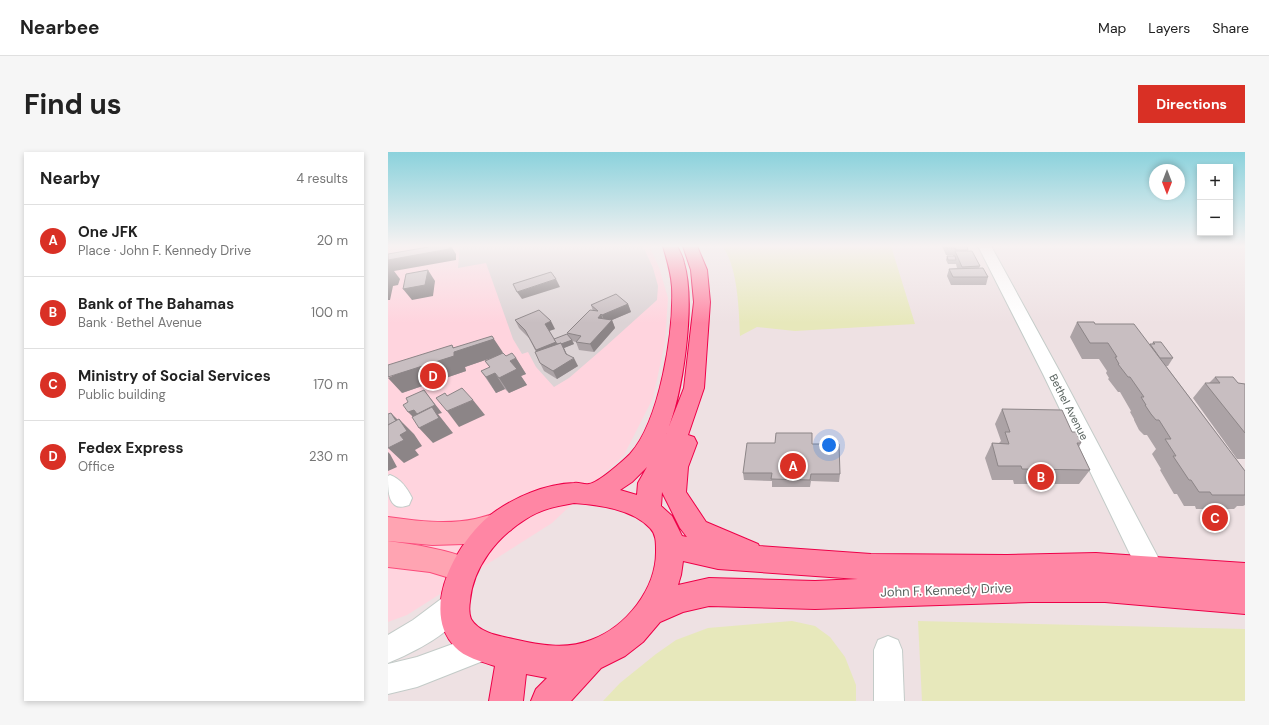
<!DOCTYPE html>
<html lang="en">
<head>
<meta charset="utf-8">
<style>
  body { margin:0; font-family:"DM Sans",sans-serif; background:#f6f6f6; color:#222 }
  .controls { position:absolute; right:12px; top:12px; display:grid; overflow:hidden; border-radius:0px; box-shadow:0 2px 6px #0003 }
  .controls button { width:36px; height:36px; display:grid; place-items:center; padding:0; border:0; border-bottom:1px solid #e0e0e0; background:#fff; color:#222; font:20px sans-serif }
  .compass { position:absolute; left:761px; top:12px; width:36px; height:36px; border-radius:50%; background:#fff; box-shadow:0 2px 6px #0003; rotate:180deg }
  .you { position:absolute; left:441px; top:293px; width:14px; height:14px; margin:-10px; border:3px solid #fff; border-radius:50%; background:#1a73e8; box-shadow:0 0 0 6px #1a73e833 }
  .badge { display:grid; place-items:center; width:26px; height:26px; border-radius:50%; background:#d93025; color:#fff; font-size:13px; font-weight:700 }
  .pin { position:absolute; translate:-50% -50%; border:2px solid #fff; box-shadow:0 1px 4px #0006 }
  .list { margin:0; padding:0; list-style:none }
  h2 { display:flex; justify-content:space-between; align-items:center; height:52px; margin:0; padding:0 16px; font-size:17px }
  h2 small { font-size:13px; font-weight:400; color:#767676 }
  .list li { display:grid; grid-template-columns:26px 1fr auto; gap:12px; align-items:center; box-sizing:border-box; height:72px; padding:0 16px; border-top:1px solid #e0e0e0 }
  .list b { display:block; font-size:15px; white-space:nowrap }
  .list p { margin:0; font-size:13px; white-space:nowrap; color:#767676 }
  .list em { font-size:13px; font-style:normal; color:#767676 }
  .map { position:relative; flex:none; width:857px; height:549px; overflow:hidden; border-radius:0px }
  header { display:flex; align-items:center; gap:24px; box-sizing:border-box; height:56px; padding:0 20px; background:#fff; border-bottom:1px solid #e0e0e0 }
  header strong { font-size:19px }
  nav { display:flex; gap:22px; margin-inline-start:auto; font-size:14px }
  .intro { display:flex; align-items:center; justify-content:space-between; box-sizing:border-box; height:96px; padding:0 24px }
  h1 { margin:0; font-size:28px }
  .button { padding:10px 18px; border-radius:0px; background:#d93025; color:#fff; font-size:14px; font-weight:700 }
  main { display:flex; gap:24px; padding:0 24px }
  aside { flex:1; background:#fff; border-radius:0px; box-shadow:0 2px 6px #0003 }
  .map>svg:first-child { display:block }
</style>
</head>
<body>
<header>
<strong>Nearbee</strong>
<nav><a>Map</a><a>Layers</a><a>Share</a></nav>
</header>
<div class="intro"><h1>Find us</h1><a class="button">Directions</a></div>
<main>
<aside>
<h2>Nearby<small>4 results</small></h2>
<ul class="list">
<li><span class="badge">A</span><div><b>One JFK</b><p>Place · John F. Kennedy Drive</p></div><em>20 m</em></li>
<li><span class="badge">B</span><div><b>Bank of The Bahamas</b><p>Bank · Bethel Avenue</p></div><em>100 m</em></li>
<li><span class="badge">C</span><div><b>Ministry of Social Services</b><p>Public building</p></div><em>170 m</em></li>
<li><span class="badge">D</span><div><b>Fedex Express</b><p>Office</p></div><em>230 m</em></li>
</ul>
</aside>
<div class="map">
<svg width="857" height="549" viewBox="0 0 857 549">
  <rect width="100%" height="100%" fill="#eee1e3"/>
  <path fill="#ffd4de" d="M0 94H261L271 115 280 146 277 190 265 246 236 303 164 371 19 463 0 470Z"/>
  <path fill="#dcd3d5" d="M72 94H255L265 116 270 134 269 148 218 194 181 226 166 235 148 215 140 200 134 202 125 187 98 111 70 116Z"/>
  <g fill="#e7e8bb">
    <path d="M334 94H503L527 172 407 179 369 175 352 184C351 159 350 114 334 94Z"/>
    <path d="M404 469 427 474 442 485 457 505 468 533V549H215L232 531 268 502 288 488 320 476Z"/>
    <path d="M530 469 857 477V549H534Z"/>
  </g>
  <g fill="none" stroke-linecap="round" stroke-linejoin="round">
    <defs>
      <g id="minor">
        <path d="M590 94H603L673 222 772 409 776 418 772 427 763 430 754 427 655 222Z"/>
        <path d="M2 323C13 327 19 336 24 346L21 353C0 361 0 340 0 324Z"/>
        <path d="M66 440 75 444 79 453C68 480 26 500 0 511V483L25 468 57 444Z"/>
        <path d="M95 481 105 485 109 495 105 505 29 535 0 542V512L29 505Z"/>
        <path d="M500 484 510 488 514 498 516 549H486V498L490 488Z"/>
      </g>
      <g id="major">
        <path d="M114 359 123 362 127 370 123 378 94 389 76 392 44 393 0 389V365C29 369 59 373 87 367 96 365 105 362 114 359Z"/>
        <path d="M0 389C29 393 57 397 85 408L89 417 85 426 75 430 42 420 0 415Z"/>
      </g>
      <path id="highway" d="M275 94H289C292 100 295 105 296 111 308 151 295 244 278 282L296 236 306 150 303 118 295 94H309L319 118 322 150 316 236 300 283 306 285 309 291 300 315 298 340 318 370 370 392 371 394 483 402 619 403 708 401 857 411V462L717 450H643L427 457 321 454 295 460 272 470 255 490 237 504 213 516 183 549H143L148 537 159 526 138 522 135 549H101L107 514C94 510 76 505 67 495 30 457 71 386 105 361 127 345 157 332 186 331 191 330 196 333 201 332 210 331 235 309 242 302 272 269 286 179 284 135 283 120 279 108 275 94ZM259 315 250 331 249 343 232 338 244 330ZM274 340 292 376 299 385 294 384 284 364 273 354ZM186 351C211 353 244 357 262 376 268 382 268 390 268 398 269 437 238 475 203 488 178 498 151 493 125 487 112 484 91 481 83 467 81 462 81 455 82 449 85 415 109 385 138 367 153 357 169 354 186 351ZM295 409 330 417 470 427 427 429 321 426 290 433 293 423Z"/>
    </defs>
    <use href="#minor" stroke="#c3cbc8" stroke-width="2"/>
    <use href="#major" stroke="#fc4b7b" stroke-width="2"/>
    <use href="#highway" stroke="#ee0048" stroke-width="2"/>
    <use href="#minor" fill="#fff" fill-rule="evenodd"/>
    <use href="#major" fill="#ffa4b2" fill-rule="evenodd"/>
    <use href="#highway" fill="#ff86a4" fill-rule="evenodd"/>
  </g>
  <g fill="#aca3a6">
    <path d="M554 94H579L580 98V99L592 114 591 116 600 125 598 133H563L559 124 561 117 569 116 568 112H560L558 108 559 104H565V103H558Z"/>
    <path d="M240 152 243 160 224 168 227 176 206 200 191 198 188 190 184 189 186 192 176 196 178 202 190 214 169 227 156 219 152 211 148 200 141 186 131 176 127 168 167 177 161 179 166 187 180 183 179 181 205 159 203 153Z"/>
    <path d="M689 170 707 172 762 193 764 192 765 190 785 206 780 214H778L857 319V353L855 354H849L846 357H808L807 354H796L789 342H786L772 318 773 317 764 302 768 297 759 283H756L751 278 746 268V267L742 260 743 259 732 240H730L720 227 721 226 718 221 719 219 711 207H694L682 185Z"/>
    <path d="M66 196 114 199 115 201 118 204 128 206 138 222 133 224 139 233 121 241 117 237 108 241 93 219 102 216 97 209 100 207 77 215 78 219 14 241Z"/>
    <path d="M827 225 850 231 857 232V307H849L805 246 817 231H821Z"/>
    <path d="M614 257 684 280 693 291 691 295 702 318 691 332H626L625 328H604L597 306 604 291H611L613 289 607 272Z"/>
    <path d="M424 292 452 322 451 330 423 329 422 335H384V329L356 328 355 321Z"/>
  </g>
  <g fill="#8c8587">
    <path d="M61 94H63L68 102V108L6 119 12 127 10 133 5 134 2 148H0V108Z"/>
    <path d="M40 118 47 129 45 144 24 148 15 137Z"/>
    <path d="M168 127 172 135 134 147 129 140Z"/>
    <path d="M240 152 243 160 217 171 214 163Z"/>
    <path d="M213 162 216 170 210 166Z"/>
    <path d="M224 168 227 176 206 200 202 192Z"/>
    <path d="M163 169 167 177 161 179 157 172Z"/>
    <path d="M104 184 114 199 115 202 77 215 78 219 14 241 0 226 65 196 64 193 68 199Z"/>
    <path d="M184 188 186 192 176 196 182 209 186 206 190 214 169 227 165 219 152 206 148 198 168 190Z"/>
    <path d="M128 206 138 222 133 224 139 233 121 241 111 226 122 209Z"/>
    <path d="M107 221 117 237 108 241 98 225Z"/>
    <path d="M36 238 54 261 50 262 65 281 45 291 31 276 28 268 20 260Z"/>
    <path d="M85 248 97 263 71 275 59 259Z"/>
    <path d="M3 261 11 269 0 286Z"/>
    <path d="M11 267 26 282 34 294 27 298 31 303 16 311 0 296 12 283Z"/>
    <path d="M0 300 2 302 9 315 0 319Z"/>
  </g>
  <g fill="#c8bec1" stroke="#8c8587">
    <path d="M46 94H61V97L0 108V102Z"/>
    <path d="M559 94H579L580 98H568L567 96H559Z"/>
    <path d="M567 99H584L592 114 574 115Z"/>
    <path d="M559 104H567L568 108H560Z"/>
    <path d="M595 116 600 125H565L561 117Z"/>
    <path d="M40 118 37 133 15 137 18 122Z"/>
    <path d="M163 120 168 127 129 140 125 132Z"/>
    <path d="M228 142 240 152 214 163 213 162 210 166 224 168 202 192 188 190 193 184 179 181 202 158 210 159 203 153Z"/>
    <path d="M151 158 163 169 157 172 168 190 148 198 137 178 127 168Z"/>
    <path d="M689 170H706L707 172H746L857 319V343H824L822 340H811L803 328H801L785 304H788L777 287H783L771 268H768L763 262 757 253H758L753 245H756L742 225H740L730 212H731L727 205H729L720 191H702Z"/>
    <path d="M179 182 184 188 173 192V191L169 192 166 187Z"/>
    <path d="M104 184 106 187 66 200V204L0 225V213L64 193 65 196Z"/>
    <path d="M765 190H773L785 206H772L762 192H767Z"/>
    <path d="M173 191 178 202 186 206 165 219 152 211 147 200Z"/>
    <path d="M115 201 118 204 124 201 128 206 122 209 129 217 111 226 107 221 98 225 93 219 102 215 97 209Z"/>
    <path d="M827 225H845L850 231 857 232V281L817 231H832Z"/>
    <path d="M74 236 85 248 59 259 48 246 57 241 59 244Z"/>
    <path d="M36 238 47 253 29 262 26 258 20 260 15 253 20 250 18 246Z"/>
    <path d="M44 255 51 266 31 276 24 265Z"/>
    <path d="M614 257 674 258 684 280H688L693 291H689L702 318 634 317 633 314H610L604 291 621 292 617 280H622Z"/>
    <path d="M3 261 8 269 0 273V262Z"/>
    <path d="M11 267 19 279 12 283 16 288 0 296V273Z"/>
    <path d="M388 281H424V292H451L452 322H423L422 328 383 327 384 321H355L359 291H387Z"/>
  </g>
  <linearGradient id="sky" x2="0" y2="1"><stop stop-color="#8bd2dc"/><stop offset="0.55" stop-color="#f7f2f2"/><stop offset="1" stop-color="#f7f2f2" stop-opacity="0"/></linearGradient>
  <rect width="857" height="171" fill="url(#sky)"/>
  <g text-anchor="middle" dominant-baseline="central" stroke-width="3.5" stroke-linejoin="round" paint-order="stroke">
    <g font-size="11" fill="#59635f" stroke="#fff">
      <text transform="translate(681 255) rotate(63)">Bethel Avenue</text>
    </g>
    <g font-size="13" fill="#59635f" stroke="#fff">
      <text transform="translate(558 438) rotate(-2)">John F. Kennedy Drive</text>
    </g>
  </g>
</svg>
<div class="controls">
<button>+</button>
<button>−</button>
</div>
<svg class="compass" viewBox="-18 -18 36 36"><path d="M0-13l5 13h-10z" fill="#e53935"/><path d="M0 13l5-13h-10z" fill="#767676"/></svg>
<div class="you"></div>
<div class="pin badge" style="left:405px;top:314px">A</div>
<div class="pin badge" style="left:653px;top:325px">B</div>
<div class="pin badge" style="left:827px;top:366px">C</div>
<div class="pin badge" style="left:45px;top:224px">D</div>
</div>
</main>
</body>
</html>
